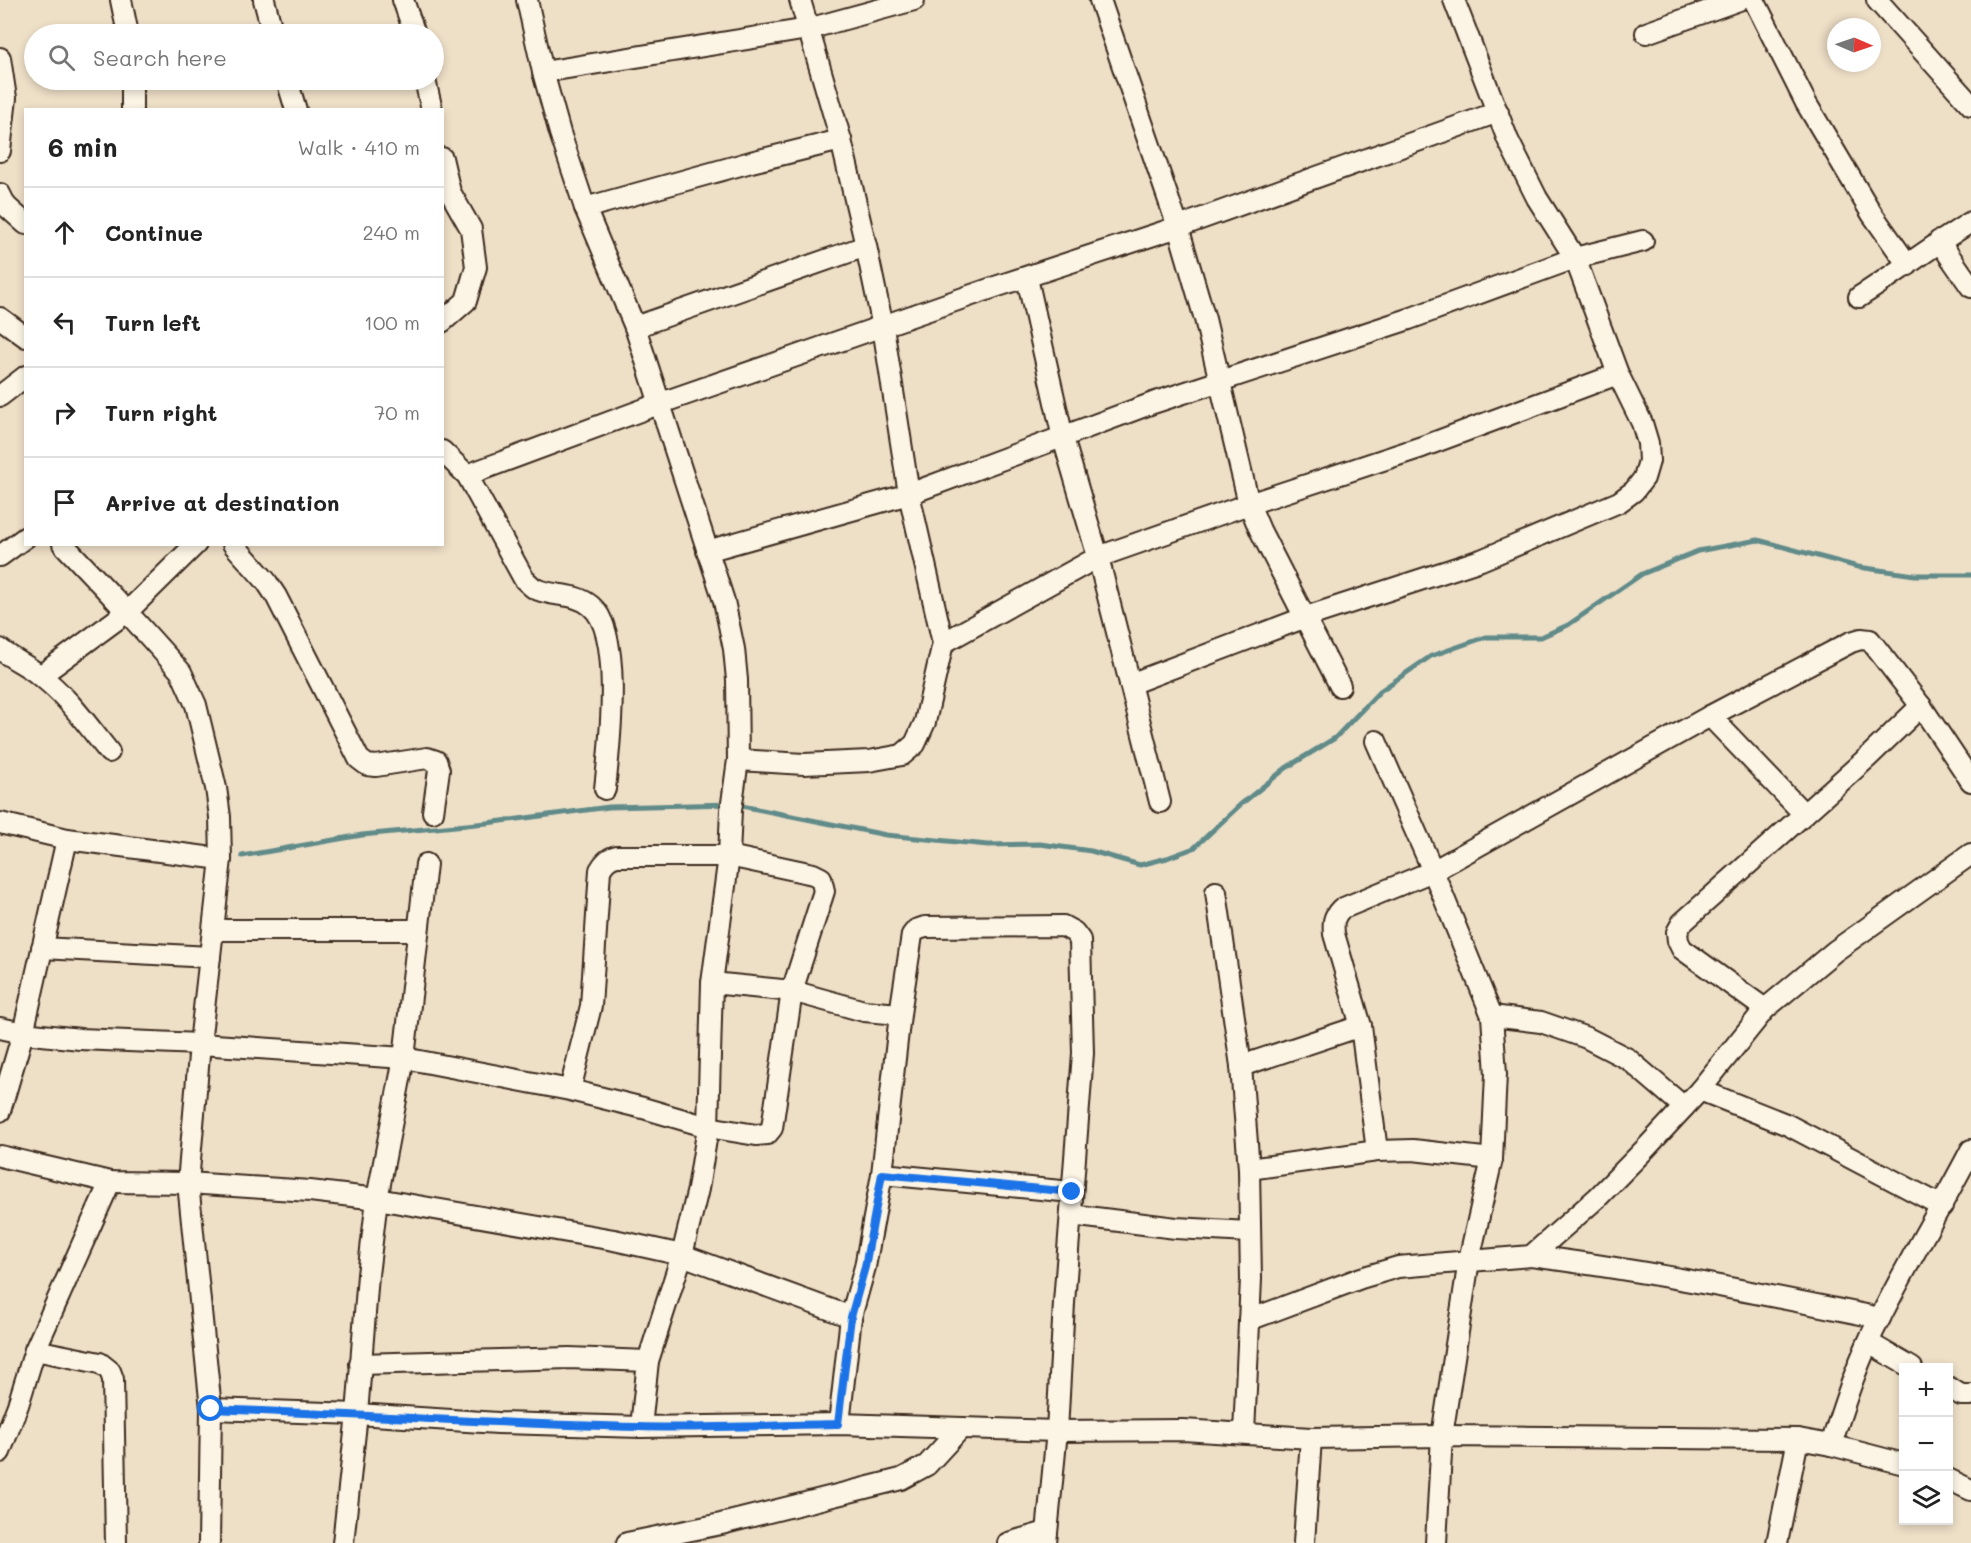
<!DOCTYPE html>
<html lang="en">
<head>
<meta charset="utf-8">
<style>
  body { margin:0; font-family:Mali,sans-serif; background:#f2f2f2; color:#222 }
  .controls { position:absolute; right:18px; bottom:18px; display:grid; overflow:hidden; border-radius:0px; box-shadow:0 3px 9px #0003 }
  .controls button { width:54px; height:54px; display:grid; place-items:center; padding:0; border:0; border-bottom:2px solid #e0e0e0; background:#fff; color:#222; font:30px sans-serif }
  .compass { position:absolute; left:1827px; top:18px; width:54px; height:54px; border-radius:50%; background:#fff; box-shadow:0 3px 9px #0003; rotate:92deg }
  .stop { position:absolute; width:18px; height:18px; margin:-14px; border:4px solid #1a73e8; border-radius:50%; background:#fff }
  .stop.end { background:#1a73e8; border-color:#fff; box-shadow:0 2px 6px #0008 }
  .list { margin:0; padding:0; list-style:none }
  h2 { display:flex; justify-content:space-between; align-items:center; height:78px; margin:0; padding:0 24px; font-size:26px }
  h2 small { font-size:20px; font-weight:400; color:#767676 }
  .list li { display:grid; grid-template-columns:39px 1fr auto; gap:18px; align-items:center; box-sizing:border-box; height:90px; padding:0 24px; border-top:2px solid #e0e0e0 }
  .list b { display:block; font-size:22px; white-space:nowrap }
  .list em { font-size:20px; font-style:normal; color:#767676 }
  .icon { flex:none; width:33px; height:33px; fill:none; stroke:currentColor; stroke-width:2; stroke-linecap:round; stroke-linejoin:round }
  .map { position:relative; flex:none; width:1971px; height:1543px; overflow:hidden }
  .search { position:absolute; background:#fff; box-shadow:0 3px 9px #0003; left:24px; top:24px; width:420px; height:66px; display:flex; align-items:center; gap:15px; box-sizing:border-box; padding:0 21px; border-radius:33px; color:#767676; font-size:22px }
  .panel { position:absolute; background:#fff; box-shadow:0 3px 9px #0003; left:24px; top:108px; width:420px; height:438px; border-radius:0px }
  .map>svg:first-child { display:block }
</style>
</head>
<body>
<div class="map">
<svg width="1971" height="1543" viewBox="0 0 1971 1543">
  <rect width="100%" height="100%" fill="#eedfc7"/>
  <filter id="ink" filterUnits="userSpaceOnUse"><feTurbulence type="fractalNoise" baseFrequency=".0167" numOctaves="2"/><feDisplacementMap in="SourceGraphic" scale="12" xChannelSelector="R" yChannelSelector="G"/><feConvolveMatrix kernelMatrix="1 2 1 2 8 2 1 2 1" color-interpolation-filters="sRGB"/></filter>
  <g filter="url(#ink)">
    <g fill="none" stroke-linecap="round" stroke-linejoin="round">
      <path stroke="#618b89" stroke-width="5" d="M242 856 362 835 487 823 609 807 732 804 886 835 988 845 1040 844 1091 851 1140 865 1167 858 1194 848 1240 805 1286 768 1335 738 1380 691 1431 656 1486 637H1541L1568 625 1642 574 1698 551 1758 540 1858 567 1915 575H1971"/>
      <defs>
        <g id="minor">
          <path d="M121 0 128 34"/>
          <path d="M264 0 273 34"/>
          <path d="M403 0 415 34"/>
          <path d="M527 0 543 72 560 133 585 208 635 327 724 601 734 649 737 680 738 760 731 810 729 856 712 983 708 1127 698 1189 682 1255 648 1361 641 1427"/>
          <path d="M1100 0 1178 227 1205 319 1249 504 1260 530 1340 686"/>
          <path d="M1754 0 1806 103 1872 214 1908 265"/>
          <path d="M1877 0 1971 105"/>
          <path d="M1646 33 1739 0"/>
          <path d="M0 58 6 98 0 151"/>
          <path d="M543 72 808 29 914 0"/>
          <path d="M132 80V110"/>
          <path d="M287 80 296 110"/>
          <path d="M425 80 432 110"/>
          <path d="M442 158 450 192 471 229 476 267 466 301 442 322"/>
          <path d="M0 194 6 206 26 224"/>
          <path d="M585 208 751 162 841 140"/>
          <path d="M1939 241 1971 287"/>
          <path d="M1027 278 1063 438 1098 557 1160 802"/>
          <path d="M1859 297C1897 273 1933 245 1971 222"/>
          <path d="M0 318 26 337"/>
          <path d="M635 327 866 246"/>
          <path d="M0 396 26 376"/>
          <path d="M442 451 467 475 524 579C527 582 531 586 534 588 552 598 573 591 591 606 624 633 609 750 605 789"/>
          <path d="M467 475 661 403 995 287 1178 227 1498 112"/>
          <path d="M63 544 127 612 181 672 196 705 216 788 220 817 221 859 200 1044 188 1183 211 1409 209 1543"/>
          <path d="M233 544 266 581 276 596 359 759 367 765 376 766 427 758 436 761 439 770 433 812"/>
          <path d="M707 551 909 494 1153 403 1409 319 1575 258 1643 241"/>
          <path d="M0 556 26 537"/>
          <path d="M943 643 1098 557 1249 504 1422 447 1618 374"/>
          <path d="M0 649C12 659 27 665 39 675 65 693 89 727 109 752"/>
          <path d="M40 676 127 612 196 544"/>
          <path d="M1130 684 1306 617 1481 560 1619 502 1634 491 1644 478 1649 461 1648 443 1642 423 1618 374 1575 258 1537 198 1508 140 1454 0"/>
          <path d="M1710 716 1804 814"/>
          <path d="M1376 741 1433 871 1492 1016 1496 1074 1492 1159 1469 1260 1442 1436 1436 1543"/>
          <path d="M738 760 804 764 869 761 902 755 915 744 925 722 943 643 909 494 883 327 866 246 841 140 800 0"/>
          <path d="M0 823 67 839 221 859"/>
          <path d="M1216 892 1241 1066 1249 1169 1251 1279 1244 1433"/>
          <path d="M214 930H418"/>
          <path d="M42 948 210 957"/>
          <path d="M712 983 792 991 864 1011 900 1014"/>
          <path d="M1765 1009 1682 949 1678 941 1677 932 1682 923 1867 758 1921 706"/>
          <path d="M1492 1016 1541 1022 1587 1038 1628 1059 1684 1107"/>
          <path d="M0 1028 23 1033 80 1039 200 1044 404 1058 570 1090 643 1108 708 1127 756 1135 767 1134 772 1128 792 991 824 891 821 878 813 874 729 856H617C608 858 604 863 600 870L591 1006 570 1090"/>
          <path d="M1241 1066 1361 1026"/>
          <path d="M1700 1090 1788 1125 1942 1206"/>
          <path d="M0 1111 23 1033 67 839"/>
          <path d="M1377 1151 1361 1026 1334 934C1333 923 1333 917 1341 909L1433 871 1710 716 1851 642 1861 639 1870 640 1921 706 1971 781"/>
          <path d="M0 1156 110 1182 188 1183 310 1191 377 1199 614 1240 682 1255 851 1317"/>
          <path d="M1249 1169 1377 1151 1413 1150 1492 1159"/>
          <path d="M882 1174 1072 1192"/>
          <path d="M1071 1215 1176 1228 1249 1232"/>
          <path d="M1531 1256C1649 1271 1763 1294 1880 1318"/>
          <path d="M1249 1320 1361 1278 1398 1267 1531 1256 1598 1197 1647 1147 1700 1090 1765 1009 1835 951 1971 854"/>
          <path d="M1869 1343 1912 1368"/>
          <path d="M35 1350 100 1363 110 1371 113 1379 116 1543"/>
          <path d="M360 1364 569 1358 648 1361"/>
          <path d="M1948 1387 1961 1395H1971"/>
          <path d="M211 1409 357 1414 498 1423 641 1427 839 1424 1057 1431 1183 1430 1311 1438 1442 1436 1798 1439 1831 1445 1904 1464"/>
          <path d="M839 1424 851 1317 865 1267 882 1174 900 1014 912 935 916 930 925 927 1063 926 1074 932 1080 940 1083 1053 1064 1303 1057 1431 1046 1543"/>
          <path d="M1831 1445C1845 1401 1859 1357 1881 1316 1909 1260 1942 1206 1971 1150"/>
          <path d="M0 1452 18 1405 35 1350 110 1182"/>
          <path d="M1948 1479 1971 1490"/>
          <path d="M343 1543 357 1414 368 1275 377 1199 404 1058 426 864"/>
          <path d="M627 1543 721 1524 901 1479 927 1465 961 1428"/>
          <path d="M1008 1543 1046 1532"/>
          <path d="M1304 1543 1311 1438"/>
          <path d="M1777 1543 1798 1439"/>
        </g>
      </defs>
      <use href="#minor" stroke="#3b2a1e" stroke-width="24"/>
      <use href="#minor" stroke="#fcf5e5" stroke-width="20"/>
    </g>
  </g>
  <g fill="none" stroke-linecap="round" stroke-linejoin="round" filter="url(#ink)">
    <path stroke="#1a73e8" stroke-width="8" d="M211 1409C354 1414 496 1424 638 1427 705 1429 772 1425 838 1424L851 1317 865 1267 882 1174 1072 1192"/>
  </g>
</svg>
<div class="controls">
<button>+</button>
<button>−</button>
<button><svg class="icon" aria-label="layers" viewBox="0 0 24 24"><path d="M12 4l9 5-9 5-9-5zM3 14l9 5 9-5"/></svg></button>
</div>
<svg class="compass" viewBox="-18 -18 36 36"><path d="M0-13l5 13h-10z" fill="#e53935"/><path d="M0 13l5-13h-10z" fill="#767676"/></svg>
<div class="stop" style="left:211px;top:1409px"></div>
<div class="stop end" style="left:1072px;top:1192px"></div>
<div class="search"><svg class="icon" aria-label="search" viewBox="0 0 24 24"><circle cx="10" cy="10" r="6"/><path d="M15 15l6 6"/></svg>Search here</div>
<section class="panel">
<h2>6 min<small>Walk · 410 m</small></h2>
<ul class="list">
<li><svg class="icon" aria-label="ahead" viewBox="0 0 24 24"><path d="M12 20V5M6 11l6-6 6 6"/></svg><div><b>Continue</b></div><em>240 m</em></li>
<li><svg class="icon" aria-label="left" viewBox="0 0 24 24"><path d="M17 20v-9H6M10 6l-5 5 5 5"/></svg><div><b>Turn left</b></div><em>100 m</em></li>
<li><svg class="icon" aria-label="right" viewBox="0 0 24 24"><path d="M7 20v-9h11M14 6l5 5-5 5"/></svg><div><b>Turn right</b></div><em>70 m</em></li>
<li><svg class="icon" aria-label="arrive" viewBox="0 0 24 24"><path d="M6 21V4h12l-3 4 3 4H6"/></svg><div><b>Arrive at destination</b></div></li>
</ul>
</section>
</div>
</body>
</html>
